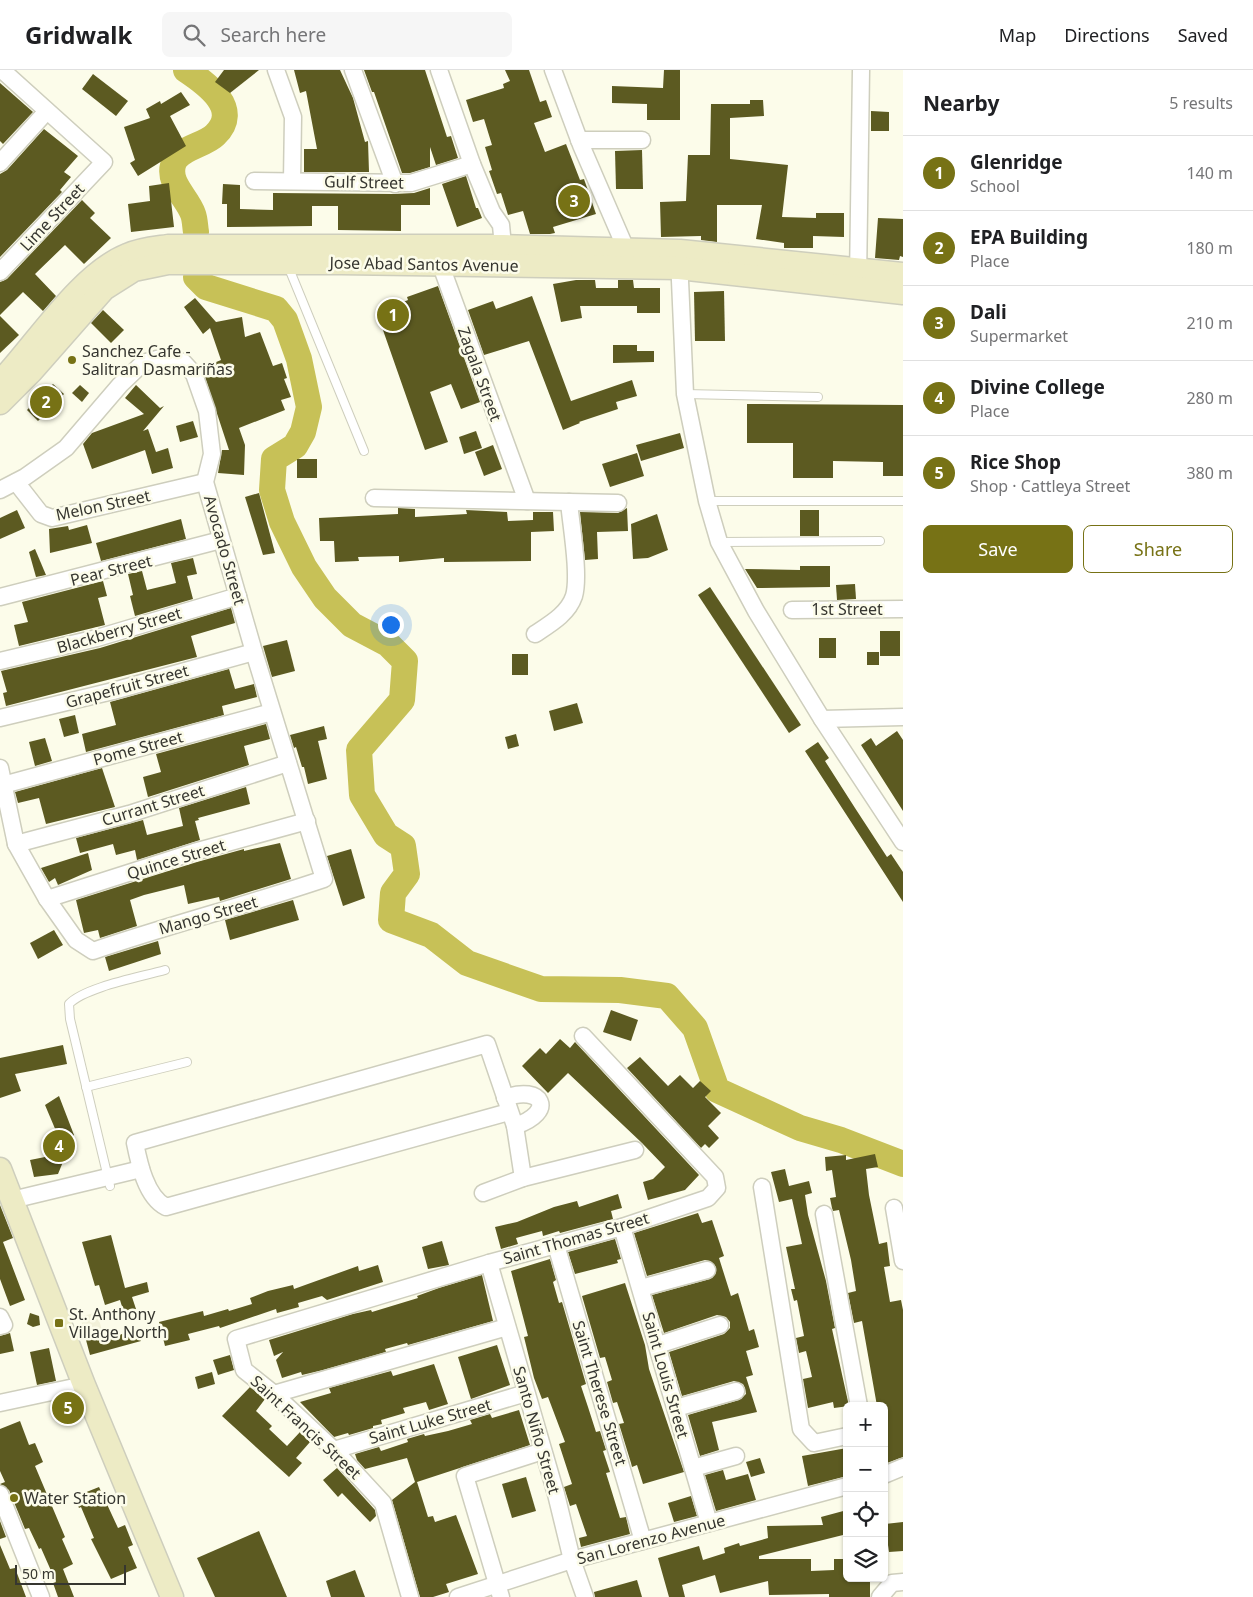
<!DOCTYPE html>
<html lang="en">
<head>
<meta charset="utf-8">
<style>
  body { margin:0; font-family:"Noto Sans",sans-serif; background:#f6f6f6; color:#202124 }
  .controls { position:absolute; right:15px; bottom:15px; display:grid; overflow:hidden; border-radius:8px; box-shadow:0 1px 4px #0004 }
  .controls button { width:45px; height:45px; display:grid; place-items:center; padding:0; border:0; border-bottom:1px solid #e0e0e0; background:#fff; color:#202124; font:25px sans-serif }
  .scale { position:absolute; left:15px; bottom:12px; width:111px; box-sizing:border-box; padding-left:5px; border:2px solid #363630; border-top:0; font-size:14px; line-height:18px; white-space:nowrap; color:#363630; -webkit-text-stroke:4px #fcfcea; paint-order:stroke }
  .you { position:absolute; left:390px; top:554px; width:18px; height:18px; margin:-12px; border:4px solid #fff; border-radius:50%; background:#1a73e8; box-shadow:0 0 0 8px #1a73e833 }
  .badge { display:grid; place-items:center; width:32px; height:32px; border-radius:50%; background:#777215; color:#fff; font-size:16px; font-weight:700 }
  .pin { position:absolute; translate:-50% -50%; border:2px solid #fff; box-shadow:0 1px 5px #0006 }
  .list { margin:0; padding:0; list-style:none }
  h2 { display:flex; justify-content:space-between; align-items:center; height:65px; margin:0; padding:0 20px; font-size:21px }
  h2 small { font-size:16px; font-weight:400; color:#757577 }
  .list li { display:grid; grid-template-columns:32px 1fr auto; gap:15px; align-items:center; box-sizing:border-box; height:75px; padding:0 20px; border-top:1px solid #e0e0e0 }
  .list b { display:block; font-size:19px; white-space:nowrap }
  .list p { margin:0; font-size:16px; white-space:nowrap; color:#757577 }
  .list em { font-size:16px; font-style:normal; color:#757577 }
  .actions { display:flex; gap:10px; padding:15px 20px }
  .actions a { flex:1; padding:11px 0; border:1px solid #777215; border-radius:8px; text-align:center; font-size:18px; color:#777215 }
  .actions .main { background:#777215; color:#fff }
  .icon { flex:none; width:28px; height:28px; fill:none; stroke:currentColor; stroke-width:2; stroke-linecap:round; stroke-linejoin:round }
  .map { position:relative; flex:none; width:903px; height:1527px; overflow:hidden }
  header { display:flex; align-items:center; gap:30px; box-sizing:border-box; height:70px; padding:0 25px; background:#fff; border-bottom:1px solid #e0e0e0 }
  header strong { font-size:24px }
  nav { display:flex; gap:28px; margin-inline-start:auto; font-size:18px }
  .search { width:350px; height:45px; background:#f6f6f6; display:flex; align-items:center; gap:12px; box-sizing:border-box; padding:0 18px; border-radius:8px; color:#757577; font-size:19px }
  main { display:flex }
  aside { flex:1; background:#fff }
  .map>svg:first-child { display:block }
</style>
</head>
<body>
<header>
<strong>Gridwalk</strong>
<div class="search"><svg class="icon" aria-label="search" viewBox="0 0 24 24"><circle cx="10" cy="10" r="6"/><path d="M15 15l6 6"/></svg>Search here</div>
<nav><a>Map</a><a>Directions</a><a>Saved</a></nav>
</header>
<main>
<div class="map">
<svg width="903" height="1527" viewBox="0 0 903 1527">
  <rect width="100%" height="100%" fill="#fcfcea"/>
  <path fill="#f2f1d9" d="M97 1242 102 1261 86 1267 80 1247Z"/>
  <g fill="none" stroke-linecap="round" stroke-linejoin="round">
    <g stroke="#c7c157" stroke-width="26">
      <path d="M186 0C207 14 242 39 215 65 204 76 177 78 173 95 168 114 187 127 193 144 195 149 195 156 196 162"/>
      <path d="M196 207 206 217 276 239 285 250 299 289 309 337 303 362 295 376 274 389 272 420 282 452 304 497 325 528 352 555 388 574 405 591 402 630 359 680 362 725 386 765 403 776 407 804 393 823 391 850 431 865 467 893 541 919 620 920 667 926 695 958 717 1020 800 1058 841 1070 903 1094"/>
    </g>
  </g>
  <g fill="#5c5a21">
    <path d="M224 0H259L230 23 215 12Z"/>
    <path d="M294 0H340L353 28 365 72 368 71 369 102H304V79H317L306 21 300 23Z"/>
    <path d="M364 0H425L447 67 451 66 458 88 436 95 430 77V97L410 103H402L374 22H372Z"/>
    <path d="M505 0H529L540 32 546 30 552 47 534 53 545 82 566 74 580 110 584 109 596 144 553 157 555 163 550 164H530L523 141 508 145 501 123 497 124 489 101 492 100 485 77 492 75 484 49 473 52 466 30 504 18 503 14 510 11Z"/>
    <path d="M664 0H680V50H647V34L612 33V16L663 18Z"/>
    <path d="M93 4 128 31 116 46 82 19Z"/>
    <path d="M0 13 33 42 3 74 0 71Z"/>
    <path d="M181 22 190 35 170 46 186 76 138 106 130 93 135 90 124 57 150 48 146 39 160 31 161 34Z"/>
    <path d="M750 30H763L764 46 730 48V89L788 95 782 147 816 148V143H844V167L813 166V178H784V173L756 169 762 135H717V172L701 170V166L661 167 660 132 686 131 688 85H710L711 34H750Z"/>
    <path d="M871 41 889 42V61H871Z"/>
    <path d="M44 59 78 86 64 102 71 107 60 120 62 122 0 187V104L7 100Z"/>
    <path d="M642 80 643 119H616L615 81Z"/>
    <path d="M466 106 476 138H478L482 148 457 157 442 114Z"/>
    <path d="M169 113 174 157 131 162 128 134 150 131 149 116Z"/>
    <path d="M223 114 240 115V139L273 140V123L394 124 414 123 430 118V135H401V161L338 160V136H312V156L227 157V134H222Z"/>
    <path d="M82 130 95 143 90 148 111 168 84 194 65 175 35 204 56 226 43 241 23 222 0 245V212L7 209Z"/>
    <path d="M878 148 903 149V187L900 186 899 190 875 188Z"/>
    <path d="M576 210H595L596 218H618V210H633L634 218H660V243H637V236H580L582 248 561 252 553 214Z"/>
    <path d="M438 216 480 332 461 339 451 314 430 322 448 372 425 380 377 243 408 230 407 227Z"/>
    <path d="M724 221 725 271H695L694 222Z"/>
    <path d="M532 226 571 331 632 310 637 326 616 332 618 339 579 352 580 353 563 360 529 271 484 285 468 240 493 231 496 239Z"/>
    <path d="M195 228 216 252 242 247 245 267 260 262 273 296 282 293 287 308 284 309 291 327 281 330 285 340 239 358 245 375 244 405 218 403 222 380H229L202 298 221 290 210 258 203 264 184 237Z"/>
    <path d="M103 240 124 260 111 273 91 253Z"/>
    <path d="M0 246 19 265 0 283Z"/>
    <path d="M613 275H637V281H654V292L613 293Z"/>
    <path d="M53 314 64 324 38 351 27 340Z"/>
    <path d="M80 315 89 323 82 332 72 323Z"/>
    <path d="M136 315 160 338 164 336 143 361 148 359 156 382 168 378 173 398 152 404 145 380 92 399 83 374 92 363 144 344 125 328Z"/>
    <path d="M747 334 903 335V406H883V392L833 391V408H793V373H747Z"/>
    <path d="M193 351 198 367 180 372 176 356Z"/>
    <path d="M476 361 482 378 464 384 459 367Z"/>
    <path d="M680 363 684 378 641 391 636 375Z"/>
    <path d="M493 375 502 399 484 406 475 382Z"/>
    <path d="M637 383 644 406 610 417 602 394Z"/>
    <rect x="297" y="389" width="20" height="19"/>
    <path d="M259 423 275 483 263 485 245 427Z"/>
    <path d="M398 438 415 439V447L467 444 466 440 507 442 508 451 533 450V442H553L554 461 531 462V491L444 492V488L399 492V486L358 487 359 491 335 492 334 471H320L319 448 398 444Z"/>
    <path d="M627 438 628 461 597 462 598 489 585 490 580 442 618 443Z"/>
    <path d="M17 440 25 458 0 469V448Z"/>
    <rect x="800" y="440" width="19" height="26"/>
    <path d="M657 444 668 480 648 488 633 489 631 454Z"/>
    <path d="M181 449 186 469 101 491 96 473Z"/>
    <path d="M87 455 92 473 50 483 49 459 68 456 69 460Z"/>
    <path d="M35 479 46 505 36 507 29 482Z"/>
    <path d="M193 488 197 504 187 506 193 529 135 546 130 526 133 525 128 504 142 501 147 520 176 513 171 493Z"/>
    <path d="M800 496H830V517L757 518 745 499 800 500Z"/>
    <path d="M103 511 107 526 98 528 105 555 19 576 14 555 28 552 22 532Z"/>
    <path d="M855 514 856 529 837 530 836 515Z"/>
    <path d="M710 517 801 655 789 663 698 525Z"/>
    <path d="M231 538 235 553 191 566 197 587 6 636 3 623 7 622 1 601 100 578Z"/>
    <rect x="880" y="561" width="20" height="25"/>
    <rect x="819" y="568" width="17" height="20"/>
    <path d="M287 570 295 601 272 607 263 576Z"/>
    <rect x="867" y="582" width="12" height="13"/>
    <rect x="512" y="584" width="16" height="21"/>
    <path d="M229 599 235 619 254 614 257 627 222 636 224 645 86 682 82 664 116 655 110 632Z"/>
    <path d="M577 633 583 653 554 661 549 641Z"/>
    <path d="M75 645 79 663 64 667 59 649Z"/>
    <path d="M266 654 270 669 244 676 249 695 148 727 143 707 161 702 156 684Z"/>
    <path d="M324 656 327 669 318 671 327 709 308 714 304 697H302L296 677 294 678 290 665Z"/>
    <path d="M897 661 903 670V741L861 675 871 668 876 676Z"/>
    <path d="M516 664 519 676 508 679 505 667Z"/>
    <path d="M45 668 52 691 35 696 29 672Z"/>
    <path d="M818 672 829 688 825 691 855 738 887 787 891 784 903 802V832L805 681Z"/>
    <path d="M102 698 115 737 46 754 39 728 18 733 15 722Z"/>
    <path d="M246 717 250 734 198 748 199 750 195 751 200 770 137 790 135 780 116 785 113 774 80 783 76 768 143 750 147 765 183 756 179 738Z"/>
    <path d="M280 773 291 809 220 831 219 827 188 834 184 815 144 825 130 830 137 856 100 868 98 860 84 863 76 830 197 792 244 779V781Z"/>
    <path d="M351 779 365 828 343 836 327 786Z"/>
    <path d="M88 783 92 800 58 815 55 808 49 812 41 798Z"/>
    <path d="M293 830 299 850 230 870 225 850Z"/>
    <path d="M54 860 63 875 38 889 30 873Z"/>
    <path d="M158 871 161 884 109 901 105 887Z"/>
    <path d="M611 940 638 950 631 971 603 962Z"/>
    <path d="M560 969 570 978 575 972 699 1105 685 1120 648 1130 643 1112 653 1109 665 1097 642 1073 568 1003 548 1023 522 996 540 978 546 984Z"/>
    <path d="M63 975 67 994 15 1004 21 1021 0 1028V988Z"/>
    <path d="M640 987 668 1016 680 1005 693 1018 700 1011 711 1021 705 1027 721 1043 708 1056 719 1068 709 1078 705 1074 701 1078 627 998Z"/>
    <path d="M59 1026 74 1065 58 1104 34 1107 30 1090 45 1087 56 1061 45 1035Z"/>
    <path d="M875 1084 878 1097 866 1099 869 1125 879 1174 887 1172 890 1196 884 1197 890 1232 901 1230 903 1240V1387L887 1393 884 1377V1334L877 1336 862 1251 854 1253 848 1223 856 1221 851 1190 839 1140 833 1141 832 1138 830 1128 836 1127 832 1100 826 1101 825 1087 846 1085V1090Z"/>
    <path d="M785 1099 789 1116 809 1111 812 1123 805 1125 808 1145 826 1211 835 1258 832 1259 849 1336 834 1338 833 1332 808 1338 803 1309 812 1307 806 1281 799 1283 796 1268 804 1266 797 1230 794 1231 791 1219H795L786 1177 802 1174 792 1129 779 1132 771 1102Z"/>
    <path d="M618 1124 622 1138 611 1141 613 1149 560 1163 559 1161 543 1166 542 1161 516 1168 518 1174 501 1179 495 1157 517 1152 554 1137 577 1131 579 1137Z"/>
    <path d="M0 1135 13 1168 3 1172 25 1230 10 1236 0 1209Z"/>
    <path d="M698 1143 702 1153 712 1150 724 1186 719 1188 731 1226 738 1223 749 1261 754 1259 759 1277 746 1281 753 1305 746 1307 757 1342 712 1352 719 1380 700 1386 688 1345 739 1330 746 1324 745 1318 743 1314 734 1311 682 1326 669 1282 724 1264 730 1258V1252L726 1247 717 1245 664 1263 652 1225 710 1209 716 1203V1197L710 1191 705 1190 647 1206 634 1163Z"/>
    <path d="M111 1165 125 1218 147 1212 149 1222 132 1227 136 1239 124 1243 120 1230 105 1235 99 1215 95 1216 82 1172Z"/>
    <path d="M615 1169 621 1189 617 1190 618 1193 575 1204 568 1182Z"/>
    <path d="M442 1171 449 1195 428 1199 422 1177Z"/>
    <path d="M550 1189 556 1210 553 1212 559 1233 562 1232 586 1314 581 1316 588 1337 596 1362 600 1361 606 1380 603 1381 610 1402 606 1403 620 1448 626 1447 630 1464 581 1477 579 1468 587 1466 576 1434 570 1436 564 1417 572 1414 559 1374 565 1372 548 1327 542 1329 534 1308 524 1267 528 1266 511 1201Z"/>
    <path d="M378 1195 383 1212 327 1230 322 1226 298 1233 299 1237 277 1243 276 1239 220 1258 219 1256 188 1264 190 1270 165 1276 159 1252 203 1241 204 1246 228 1239 229 1241 252 1234 250 1228 268 1221 293 1215 294 1219 358 1196 359 1201Z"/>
    <path d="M482 1205 493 1251 408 1275 407 1273 385 1279 386 1282 323 1300 302 1305 301 1302 282 1308 276 1290 283 1282 274 1286 269 1270 353 1244 371 1240 372 1242 418 1228 417 1226 439 1218Z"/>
    <path d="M625 1213 645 1275 649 1299 684 1402 643 1414 637 1395 632 1397 631 1393 619 1354 624 1353 617 1332 613 1333 607 1312 612 1310 605 1287 600 1288 582 1226Z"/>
    <path d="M30 1243 39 1246 40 1255 33 1257 27 1254Z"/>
    <path d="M137 1259 141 1271 90 1285 86 1270 102 1265 104 1270Z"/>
    <path d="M10 1263 14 1281 0 1284V1266Z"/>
    <path d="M497 1275 510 1315 471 1329 458 1287Z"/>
    <path d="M49 1278 56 1311 37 1315 30 1282Z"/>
    <path d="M230 1285 234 1300 218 1305 213 1290Z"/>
    <path d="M434 1294 448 1334 429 1340 426 1332 403 1338 405 1343 381 1350 382 1354 373 1356V1358L349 1365 348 1363 334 1367 300 1332 331 1323 329 1318 391 1301 393 1306Z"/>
    <path d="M212 1302 215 1314 198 1319 195 1307Z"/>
    <path d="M250 1317 265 1329 256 1341 272 1356 269 1359 287 1376 300 1362 310 1372 296 1388 302 1393 289 1407 222 1346Z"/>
    <path d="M75 1330 79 1342 64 1347 60 1335Z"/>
    <path d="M519 1340 530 1375 417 1412 428 1447 433 1446 435 1452 456 1445 478 1504 446 1514 449 1522 433 1527H420L392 1430 415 1412 407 1388 365 1399 357 1390 355 1384 379 1377 381 1381 408 1372 407 1369 424 1364 425 1366 448 1361 472 1354 470 1350 490 1344 492 1348Z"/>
    <path d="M20 1351 29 1375 35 1373 43 1392 35 1396 65 1467 62 1469 73 1494 63 1499 74 1527H58L53 1513 56 1512 41 1478 39 1479 29 1458 25 1459 9 1420 0 1414 5 1412 0 1401V1359Z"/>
    <path d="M847 1378V1406L808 1416 802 1386Z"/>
    <path d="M760 1388 765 1403 751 1407 746 1392Z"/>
    <path d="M337 1398 375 1440 376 1446 370 1452 342 1423 338 1427 323 1410Z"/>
    <path d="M723 1400 726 1410 748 1404 756 1430 716 1441 705 1405Z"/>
    <path d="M526 1407 536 1441 512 1448 502 1414Z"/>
    <path d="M99 1417 118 1458 125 1455 133 1475 128 1477 137 1498 111 1509 91 1469 94 1468 81 1437 79 1438 74 1427Z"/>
    <path d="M691 1426 697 1446 674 1452 668 1433Z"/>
    <path d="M847 1440V1464L759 1486V1489H811V1501L834 1500V1489H847V1508H870V1527H829V1524L769 1525 768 1511 720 1523 715 1505 682 1515 685 1527H669L658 1488 699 1476 703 1490 725 1483 724 1478 739 1473 740 1476 768 1468 767 1456 823 1455 821 1447Z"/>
    <path d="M0 1451 6 1467 0 1469Z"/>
    <path d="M903 1452V1481L889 1482 885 1454Z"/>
    <path d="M259 1461 287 1527H215L197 1488Z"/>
    <path d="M0 1475 10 1499 15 1498 26 1527H0Z"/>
    <path d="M355 1500 365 1527H331L326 1511Z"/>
    <path d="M637 1510 642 1527H595L594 1522Z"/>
  </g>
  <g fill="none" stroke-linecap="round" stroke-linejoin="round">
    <defs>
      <g id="service">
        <path d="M288 196 364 381"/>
        <path d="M685 324 818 327"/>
        <path d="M707 431H903"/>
        <path d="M720 472 880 471"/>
        <path d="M86 1017 187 992"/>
        <path d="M110 1116 70 949 69 934C85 917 141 907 165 900"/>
      </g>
      <g id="minor">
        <path d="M276 0 293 47 292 111"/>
        <path d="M353 0 395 114"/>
        <path d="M439 0 472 94 492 142 501 155 504 187"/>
        <path d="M553 0 581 75 626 179V188"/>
        <path d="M579 70H642"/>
        <path d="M0 93 47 41"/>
        <path d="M254 111 411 113 472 94"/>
        <path d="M443 186 444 204 527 431"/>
        <path d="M679 188 685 324 707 431 719 472 756 541 822 649 903 772"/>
        <path d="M0 202 104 92 2 0"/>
        <path d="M858 210 861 0"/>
        <path d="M16 412 41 444 52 448 205 412"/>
        <path d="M0 420 25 407 66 378 120 315 143 293 164 287 183 292 194 304 207 341 212 384 205 412 254 582 324 809C247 835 169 855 93 881L76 870 47 829 16 774 0 698"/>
        <path d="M374 428 618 433"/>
        <path d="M0 527 221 470"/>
        <path d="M792 540 903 539"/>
        <path d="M535 564C550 554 568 544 574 526 580 505 571 455 569 432"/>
        <path d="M0 591 97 568 238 526"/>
        <path d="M0 648 113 621 254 582"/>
        <path d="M822 649 903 647"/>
        <path d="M3 715 272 642"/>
        <path d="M16 774 129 744 288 693"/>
        <path d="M47 829 194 782 307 751"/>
        <path d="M505 1028C542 1014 557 1042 515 1056"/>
        <path d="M509 1042 166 1137C146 1127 139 1093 135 1073L487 974 515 1056 523 1108"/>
        <path d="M762 1117 801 1359 814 1373 847 1366"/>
        <path d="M483 1123 523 1108 635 1080"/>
        <path d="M12 1130 141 1099"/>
        <path d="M894 1138 903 1191"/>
        <path d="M824 1144 859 1336"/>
        <path d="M622 1157 709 1453"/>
        <path d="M556 1175 643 1471"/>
        <path d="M489 1193 556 1424 572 1490 585 1527"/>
        <path d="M641 1218 707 1200"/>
        <path d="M0 1247 4 1255 0 1256"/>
        <path d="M658 1275 720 1255"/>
        <path d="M274 1324 507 1257"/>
        <path d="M0 1333 84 1315"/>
        <path d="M676 1338 736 1321"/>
        <path d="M334 1380 526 1323"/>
        <path d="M693 1398 736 1386"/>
        <path d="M884 1405 903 1397"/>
        <path d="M0 1424 41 1527"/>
        <path d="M410 1527 383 1433 334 1380 274 1324 244 1300 236 1269 489 1193 622 1157 708 1128 717 1118 715 1107 583 966"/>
        <path d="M458 1527 572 1490 847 1416"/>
        <path d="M501 1527 465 1406 543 1381"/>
        <path d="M880 1527 892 1513 903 1512"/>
      </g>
      <g id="secondary">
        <path d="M0 312C36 274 80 204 127 185 140 179 154 178 168 176H503L680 181 903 204"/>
        <path d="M0 333 31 302 104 219 134 200 168 193H341L679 198 903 223"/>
        <path d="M0 1099 84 1315 172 1527"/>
      </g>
    </defs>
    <use href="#service" stroke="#cecebd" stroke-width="10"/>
    <use href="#minor" stroke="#cecebd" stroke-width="19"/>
    <use href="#secondary" stroke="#cecebd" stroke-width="25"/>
    <use href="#service" stroke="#fff" stroke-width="8"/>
    <use href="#minor" stroke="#fff" stroke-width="16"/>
    <use href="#secondary" stroke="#edebc5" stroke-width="22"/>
  </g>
  <g fill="#777215" stroke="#fcfcea" stroke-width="2">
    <circle cx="72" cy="290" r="5"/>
    <rect x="54" y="1248" width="10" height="10" rx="2.5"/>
    <circle cx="14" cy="1428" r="5"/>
  </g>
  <g text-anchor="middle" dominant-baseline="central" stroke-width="5" stroke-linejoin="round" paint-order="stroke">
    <g font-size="16" fill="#363630" stroke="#fcfcea">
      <text transform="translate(364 112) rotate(1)">Gulf Street</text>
      <text transform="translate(52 147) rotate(-47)">Lime Street</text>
      <text transform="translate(424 194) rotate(1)">Jose Abad Santos Avenue</text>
      <text transform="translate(480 304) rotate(70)">Zagala Street</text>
      <text transform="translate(103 435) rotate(-12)">Melon Street</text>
      <text transform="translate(225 480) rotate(74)">Avocado Street</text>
      <text transform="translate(111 500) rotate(-14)">Pear Street</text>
      <text x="847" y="539">1st Street</text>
      <text transform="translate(119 560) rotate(-16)">Blackberry Street</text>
      <text transform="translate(127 616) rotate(-15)">Grapefruit Street</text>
      <text transform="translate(138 678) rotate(-15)">Pome Street</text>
      <text transform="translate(153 735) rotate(-17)">Currant Street</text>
      <text transform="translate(176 789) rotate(-17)">Quince Street</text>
      <text transform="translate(208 845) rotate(-16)">Mango Street</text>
      <text transform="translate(576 1168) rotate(-16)">Saint Thomas Street</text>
      <text transform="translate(666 1305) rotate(74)">Saint Louis Street</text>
      <text transform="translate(600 1323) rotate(73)">Saint Therese Street</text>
      <text transform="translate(430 1351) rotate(-16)">Saint Luke Street</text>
      <text transform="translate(306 1357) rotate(43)">Saint Francis Street</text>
      <text transform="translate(537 1360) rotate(74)">Santo Niño Street</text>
      <text transform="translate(651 1469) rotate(-15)">San Lorenzo Avenue</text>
    </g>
    <g font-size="16" fill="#363630" stroke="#fcfcea" text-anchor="start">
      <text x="82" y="281">Sanchez Cafe -<tspan x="82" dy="18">Salitran Dasmariñas</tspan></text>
      <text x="69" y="1244">St. Anthony<tspan x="69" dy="18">Village North</tspan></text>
      <text x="24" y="1428">Water Station</text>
    </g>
  </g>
</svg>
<div class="controls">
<button>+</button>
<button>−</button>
<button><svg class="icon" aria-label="locate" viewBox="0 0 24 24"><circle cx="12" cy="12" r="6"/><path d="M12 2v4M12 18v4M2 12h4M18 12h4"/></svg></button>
<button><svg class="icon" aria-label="layers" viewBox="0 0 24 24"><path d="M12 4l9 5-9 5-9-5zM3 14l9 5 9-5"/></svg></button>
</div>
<div class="scale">50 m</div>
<div class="you"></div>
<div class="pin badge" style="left:393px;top:245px">1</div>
<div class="pin badge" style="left:46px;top:332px">2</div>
<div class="pin badge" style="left:574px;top:131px">3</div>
<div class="pin badge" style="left:59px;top:1076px">4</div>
<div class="pin badge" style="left:68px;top:1338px">5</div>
</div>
<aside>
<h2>Nearby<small>5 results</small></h2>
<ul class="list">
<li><span class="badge">1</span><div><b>Glenridge</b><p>School</p></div><em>140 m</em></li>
<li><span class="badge">2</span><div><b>EPA Building</b><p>Place</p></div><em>180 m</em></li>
<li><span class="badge">3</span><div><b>Dali</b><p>Supermarket</p></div><em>210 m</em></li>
<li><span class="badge">4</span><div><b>Divine College</b><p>Place</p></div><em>280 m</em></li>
<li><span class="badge">5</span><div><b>Rice Shop</b><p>Shop · Cattleya Street</p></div><em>380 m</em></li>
</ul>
<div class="actions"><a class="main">Save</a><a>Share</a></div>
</aside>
</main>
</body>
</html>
